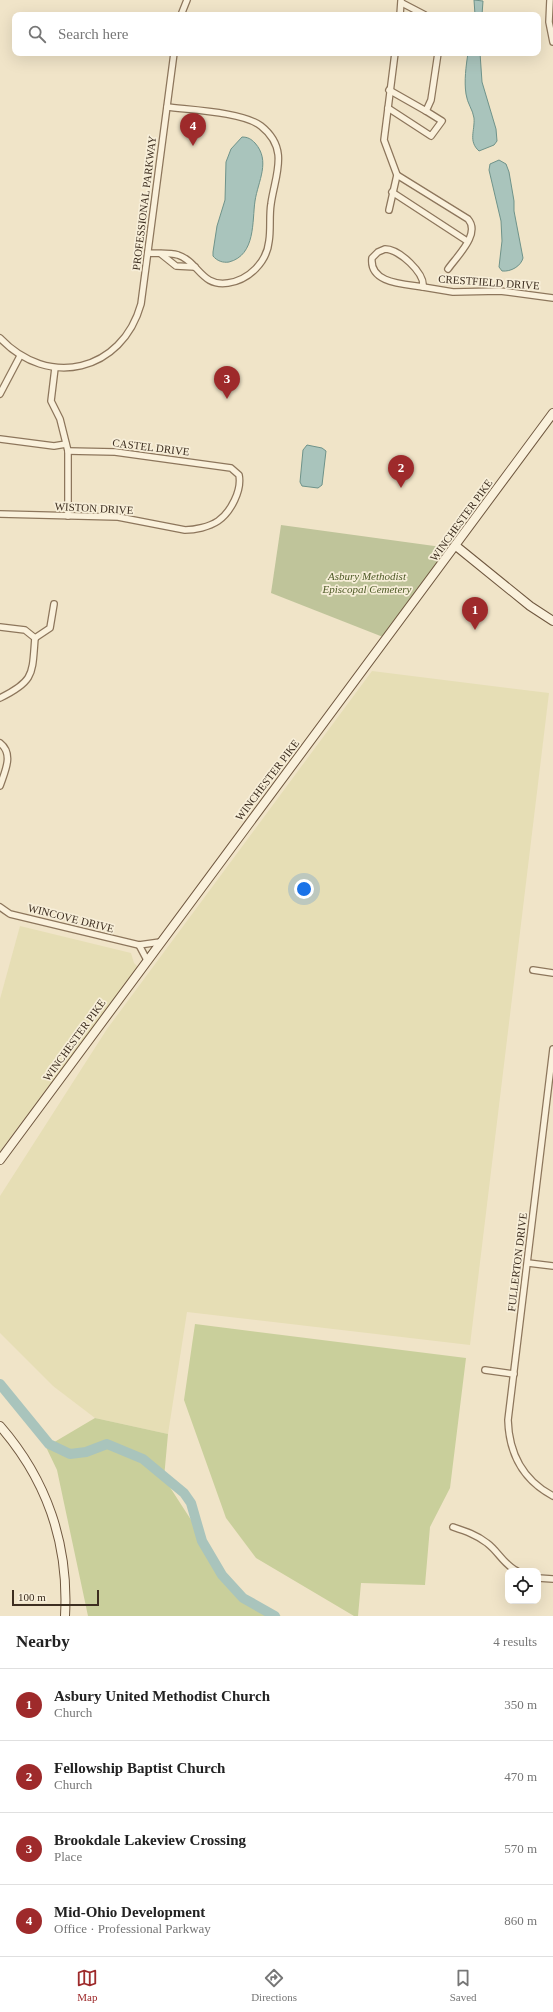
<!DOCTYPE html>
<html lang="en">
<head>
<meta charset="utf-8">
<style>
  body { margin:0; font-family:Georgia,serif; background:#f2f2f2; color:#222 }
  .controls { position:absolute; right:12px; bottom:12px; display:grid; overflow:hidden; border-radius:8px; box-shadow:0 4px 16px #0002 }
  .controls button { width:36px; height:36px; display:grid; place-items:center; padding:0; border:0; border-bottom:1px solid #e0e0e0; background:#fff; color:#222; font:20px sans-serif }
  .scale { position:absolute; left:12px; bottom:10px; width:87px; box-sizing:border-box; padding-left:4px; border:2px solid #3d2e20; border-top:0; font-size:11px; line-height:14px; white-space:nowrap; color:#3d2e20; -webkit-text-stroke:3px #f7eed8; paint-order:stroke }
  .you { position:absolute; left:304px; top:889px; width:14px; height:14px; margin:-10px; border:3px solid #fff; border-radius:50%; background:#1a73e8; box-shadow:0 0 0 6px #1a73e833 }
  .badge { display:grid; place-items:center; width:26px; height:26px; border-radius:50%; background:#9e2a2b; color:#fff; font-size:13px; font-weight:700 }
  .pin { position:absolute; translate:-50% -33px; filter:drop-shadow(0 1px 2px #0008) }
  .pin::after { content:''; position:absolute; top:21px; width:14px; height:12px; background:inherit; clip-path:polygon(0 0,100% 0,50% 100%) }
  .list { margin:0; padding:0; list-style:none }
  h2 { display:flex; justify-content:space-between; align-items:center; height:52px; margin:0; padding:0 16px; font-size:17px }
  h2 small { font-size:13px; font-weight:400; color:#767676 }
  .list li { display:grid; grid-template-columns:26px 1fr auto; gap:12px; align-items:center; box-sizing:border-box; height:72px; padding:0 16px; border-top:1px solid #e0e0e0 }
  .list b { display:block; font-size:15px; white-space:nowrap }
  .list p { margin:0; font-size:13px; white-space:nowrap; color:#767676 }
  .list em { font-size:13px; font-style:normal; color:#767676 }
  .icon { flex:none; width:22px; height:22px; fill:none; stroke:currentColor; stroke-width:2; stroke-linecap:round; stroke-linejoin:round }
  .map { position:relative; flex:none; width:553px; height:1616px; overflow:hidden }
  .search { position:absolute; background:#fff; box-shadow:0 4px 16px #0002; left:12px; right:12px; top:12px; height:44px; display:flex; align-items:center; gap:10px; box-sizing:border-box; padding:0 14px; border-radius:8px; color:#767676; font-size:15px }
  .sheet { height:340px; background:#fff }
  nav { display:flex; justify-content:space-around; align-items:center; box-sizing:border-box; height:56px; border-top:1px solid #e0e0e0; background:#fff; font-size:11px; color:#767676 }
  nav a { display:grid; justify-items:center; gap:2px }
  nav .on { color:#9e2a2b }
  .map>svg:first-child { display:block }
</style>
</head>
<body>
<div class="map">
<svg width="553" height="1616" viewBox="0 0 553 1616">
  <rect width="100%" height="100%" fill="#f0e4c8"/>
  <g fill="#e6deb5">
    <path d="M372 671 549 693 470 1345 187 1312 168 1434 95 1418 53 1386 0 1333V1196L107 1029Z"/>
    <path d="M20 926 131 953 134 963 138 967 0 1151V999Z"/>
  </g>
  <g fill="#c9cf9b">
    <path d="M195 1324 466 1358 450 1488 430 1527 425 1585 361 1583 358 1616H354L256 1558 226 1518 184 1400Z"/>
    <path d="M95 1418 168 1434 164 1478 237 1591 281 1616H88L57 1470 46 1447Z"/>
  </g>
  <path fill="#bfc49a" d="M281 525 449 548 383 637 271 593Z"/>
  <g fill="#a9c4bc" stroke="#6f938a">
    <path d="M474 0 483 1 482 15H475Z"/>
    <path d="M468 53H480L482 82 496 129 497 141 494 145 479 151C468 141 475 131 474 118 473 110 467 103 466 94 464 81 466 66 468 53Z"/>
    <path d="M242 137C248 137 251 139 255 143 271 161 258 181 255 201 252 221 256 255 229 262 223 263 217 261 213 256V252L217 226 225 200 226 162 231 149Z"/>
    <path d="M499 160 506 164 509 172 514 201V211L523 258C521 266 511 272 502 271L499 267 502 241 501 221 489 170 490 164Z"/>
    <path d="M307 445 322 448 326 451 322 485 318 488 302 486 300 482 303 450Z"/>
  </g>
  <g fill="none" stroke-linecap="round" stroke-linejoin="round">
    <path stroke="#a9c4bc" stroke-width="10" d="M0 1384 49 1444 70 1454 86 1452 107 1444 143 1459 184 1493 191 1503 202 1541 222 1575 243 1598 275 1616"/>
    <defs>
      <g id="street">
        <path d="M550 0 549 22 553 42"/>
        <path d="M402 3 425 15"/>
        <path d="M181 15 187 0"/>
        <path d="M400 15 401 1"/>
        <path d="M395 53 384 140 397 175 468 219C481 234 457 256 448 269"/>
        <path d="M389 90 426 111 431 100 438 53"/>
        <path d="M388 108 431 136 442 121 426 111"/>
        <path d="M392 192 467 241"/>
        <path d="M389 210 397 175"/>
        <path d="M385 249C399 249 425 273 423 287 405 284 369 284 372 258L378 252Z"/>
        <path d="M148 253C158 254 168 252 178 255 199 262 201 287 228 283 249 280 267 262 269 241 271 229 269 216 271 204 275 175 290 149 261 126 243 112 190 110 167 107"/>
        <path d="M161 254 176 266 195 267"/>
        <path d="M423 287 453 292 500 291 553 298"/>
        <path d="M0 338C48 389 122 372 141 304L174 53"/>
        <path d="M55 368 51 401 60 419 68 451V516"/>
        <path d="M0 394 20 356"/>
        <path d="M0 439 54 446 66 444"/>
        <path d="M0 514 118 517 185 530C195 530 209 527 218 521 231 512 242 490 239 475L231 468 115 452 68 451"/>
        <path d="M0 627 25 630 35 638"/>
        <path d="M35 638 50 628 54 604"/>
        <path d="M0 698C35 681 32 674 35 638"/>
        <path d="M0 743C14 754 5 771 0 786"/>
        <path d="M0 907 10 914 139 945 160 942"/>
        <path d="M139 945 147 960"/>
        <path d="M533 970 553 973"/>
        <path d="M553 1049 508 1420C509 1453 523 1480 553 1496"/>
        <path d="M528 1263 553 1266"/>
        <path d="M485 1370 514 1374"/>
        <path d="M453 1527C465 1531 477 1535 487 1543 498 1551 504 1565 517 1571"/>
        <path d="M538 1578 553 1579"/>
      </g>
      <g id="secondary">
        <path d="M456 546 530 606 553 621"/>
        <path d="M0 1160 553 413"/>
        <path d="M0 1426C47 1480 69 1545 65 1616"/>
      </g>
    </defs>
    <use href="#street" stroke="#8d765c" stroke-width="8"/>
    <use href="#secondary" stroke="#6f573f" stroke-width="10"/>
    <use href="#street" stroke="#faf1dc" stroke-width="5.5"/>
    <use href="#secondary" stroke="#faf1dc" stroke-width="8"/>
  </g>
  <g text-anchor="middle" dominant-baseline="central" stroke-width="3.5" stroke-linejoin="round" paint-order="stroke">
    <g font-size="11" fill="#3d2e20" stroke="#f7eed8">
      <text transform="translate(144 203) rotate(-83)">PROFESSIONAL PARKWAY</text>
      <text transform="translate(489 282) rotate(4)">CRESTFIELD DRIVE</text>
      <text transform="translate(151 447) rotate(7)">CASTEL DRIVE</text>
      <text transform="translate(94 508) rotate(3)">WISTON DRIVE</text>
      <text transform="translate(461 520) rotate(-54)">WINCHESTER PIKE</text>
      <text transform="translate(267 780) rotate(-53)">WINCHESTER PIKE</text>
      <text transform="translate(71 918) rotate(14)">WINCOVE DRIVE</text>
      <text transform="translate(74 1040) rotate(-54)">WINCHESTER PIKE</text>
      <text transform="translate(517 1262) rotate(-83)">FULLERTON DRIVE</text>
    </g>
    <g font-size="11" font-style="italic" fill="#4d5a26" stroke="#f7eed8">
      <text x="367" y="576">Asbury Methodist<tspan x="367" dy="13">Episcopal Cemetery</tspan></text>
    </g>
  </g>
</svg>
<div class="controls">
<button><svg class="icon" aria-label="locate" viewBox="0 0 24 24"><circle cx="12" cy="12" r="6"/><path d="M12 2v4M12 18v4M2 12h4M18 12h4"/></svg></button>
</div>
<div class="scale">100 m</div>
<div class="you"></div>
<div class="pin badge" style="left:475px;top:630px">1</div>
<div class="pin badge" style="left:401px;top:488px">2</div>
<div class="pin badge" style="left:227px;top:399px">3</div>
<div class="pin badge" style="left:193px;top:146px">4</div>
<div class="search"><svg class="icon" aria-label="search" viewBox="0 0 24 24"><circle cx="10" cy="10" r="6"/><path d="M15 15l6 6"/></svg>Search here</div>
</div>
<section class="sheet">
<h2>Nearby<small>4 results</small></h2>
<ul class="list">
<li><span class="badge">1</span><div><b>Asbury United Methodist Church</b><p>Church</p></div><em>350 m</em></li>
<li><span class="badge">2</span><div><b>Fellowship Baptist Church</b><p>Church</p></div><em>470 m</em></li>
<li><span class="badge">3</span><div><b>Brookdale Lakeview Crossing</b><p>Place</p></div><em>570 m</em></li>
<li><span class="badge">4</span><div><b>Mid-Ohio Development</b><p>Office · Professional Parkway</p></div><em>860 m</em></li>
</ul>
</section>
<nav>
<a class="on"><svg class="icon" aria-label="map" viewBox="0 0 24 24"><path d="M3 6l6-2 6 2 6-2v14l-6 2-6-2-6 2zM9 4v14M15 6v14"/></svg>Map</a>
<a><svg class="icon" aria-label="directions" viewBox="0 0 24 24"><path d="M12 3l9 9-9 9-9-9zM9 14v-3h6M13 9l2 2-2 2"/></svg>Directions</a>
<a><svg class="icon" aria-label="saved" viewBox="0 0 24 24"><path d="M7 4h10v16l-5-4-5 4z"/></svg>Saved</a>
</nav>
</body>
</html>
